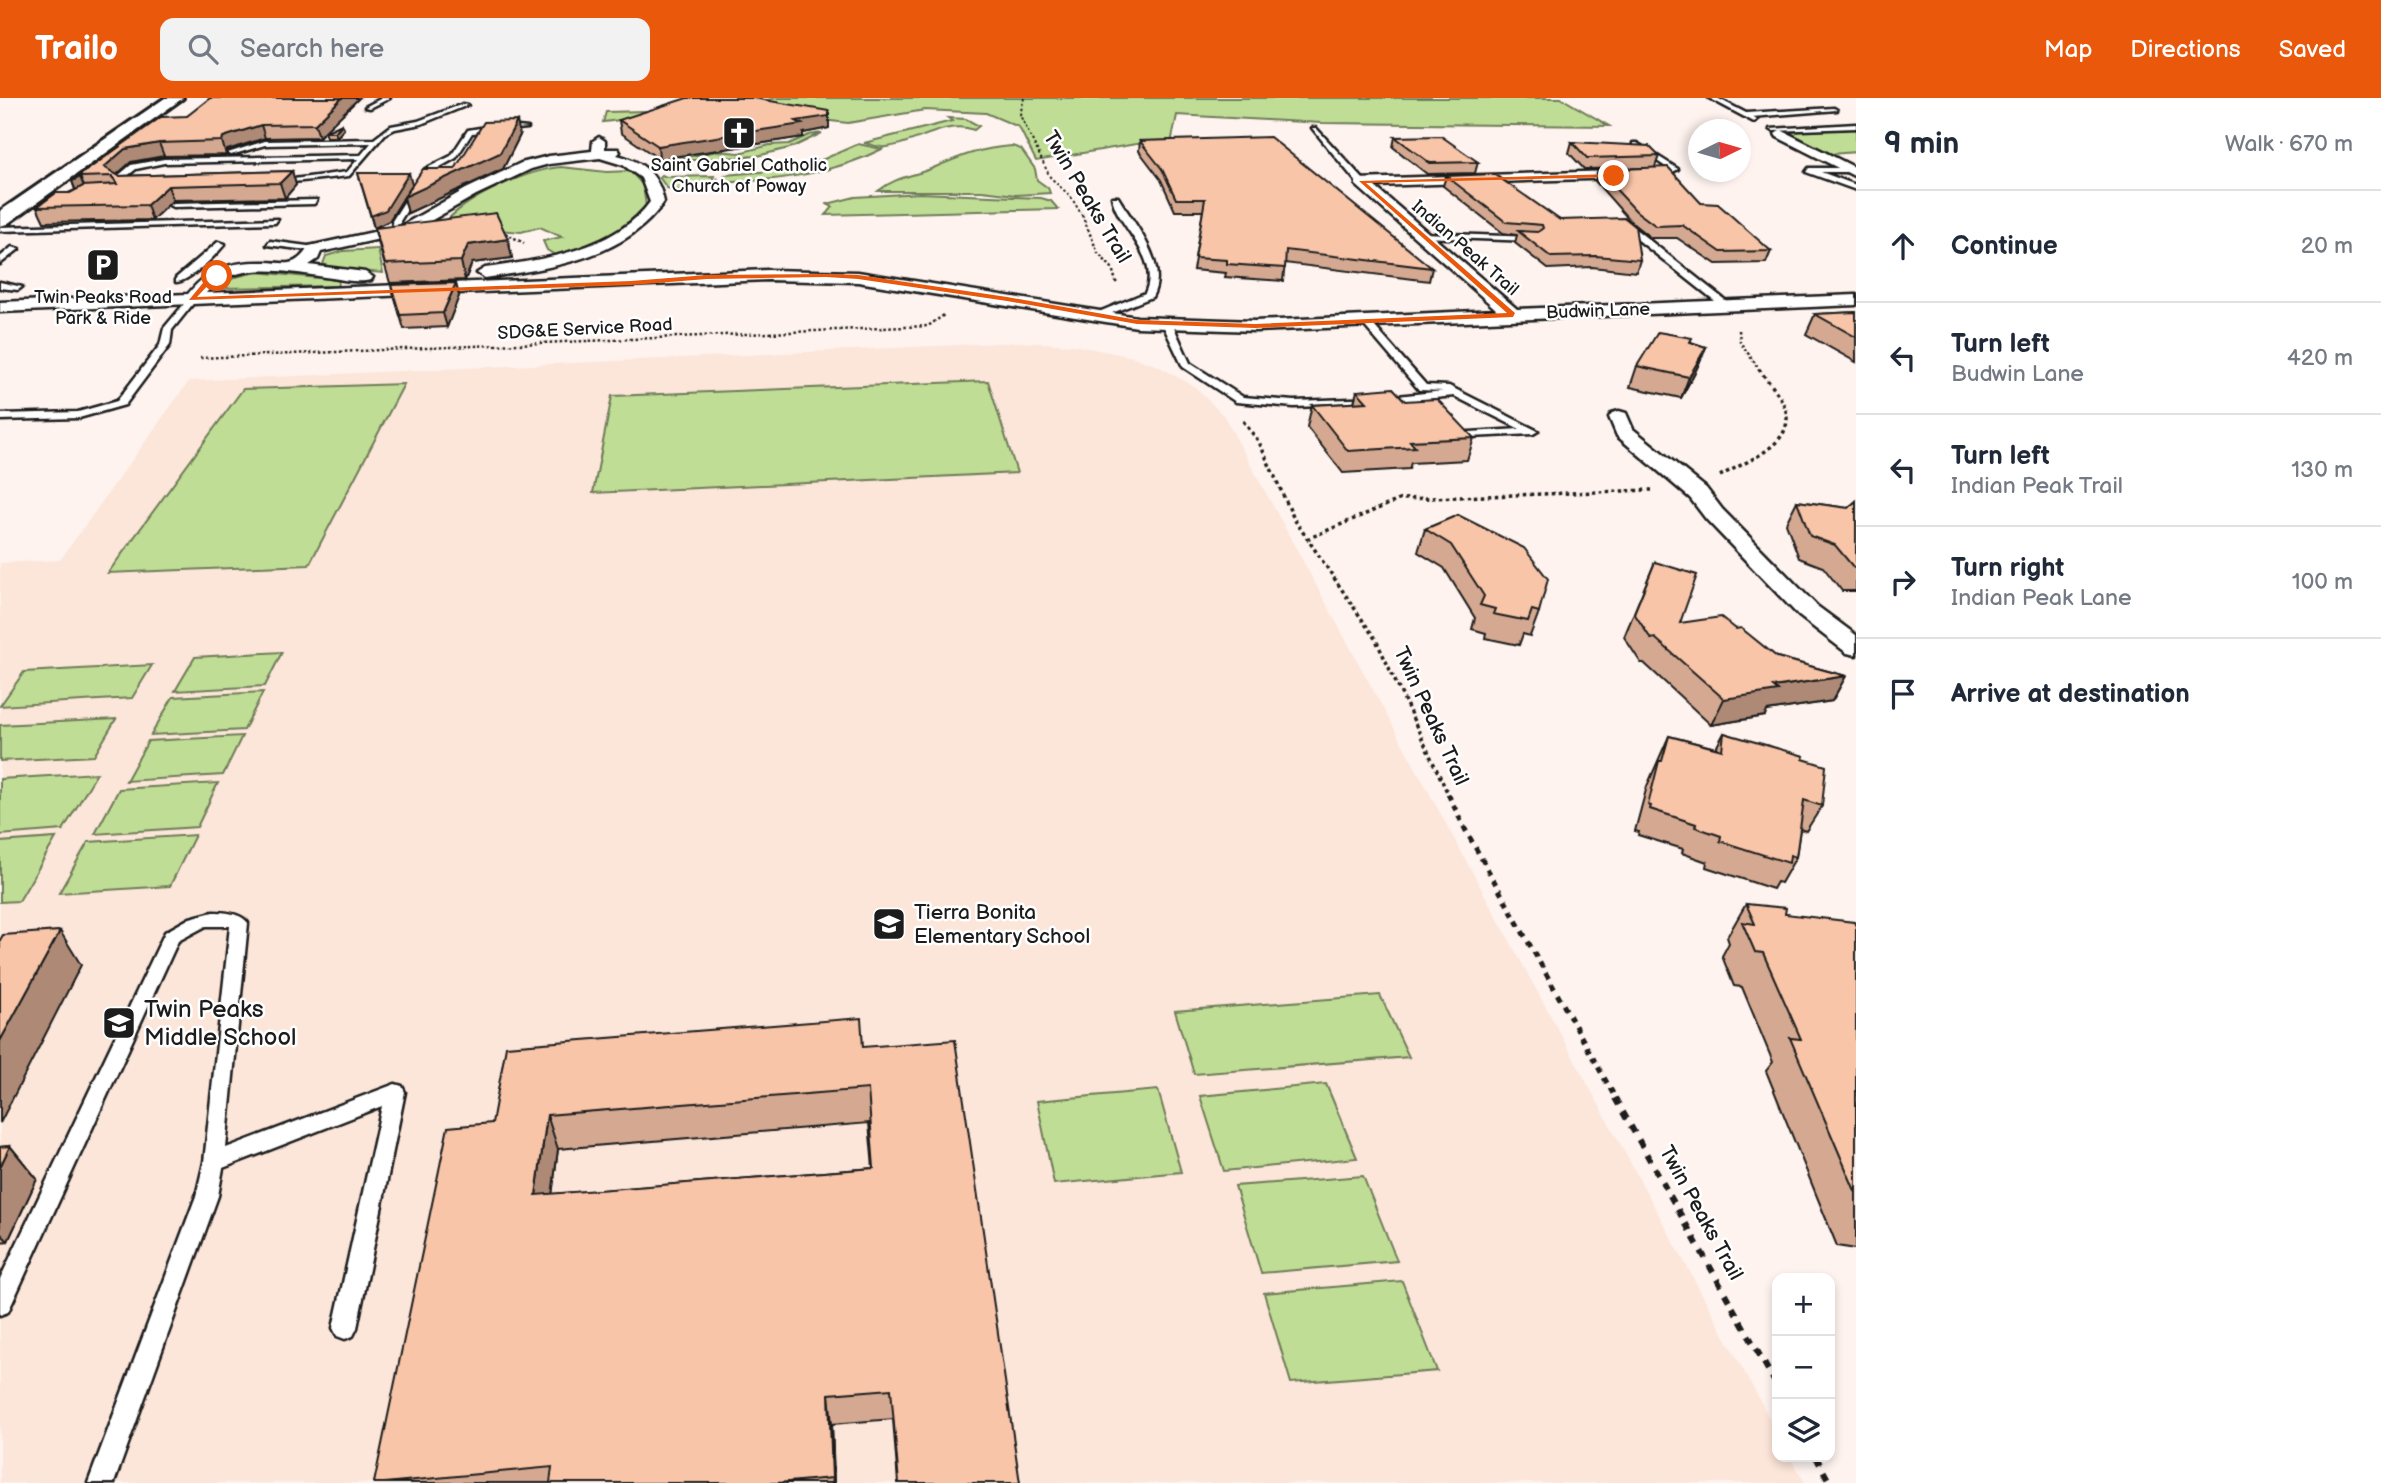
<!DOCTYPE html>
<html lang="en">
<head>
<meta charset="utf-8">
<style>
  body { margin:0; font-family:"Balsamiq Sans",sans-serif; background:#f2f2f3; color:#1f2937 }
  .controls { position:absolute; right:21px; bottom:21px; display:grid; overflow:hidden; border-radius:14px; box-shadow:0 4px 10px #0003 }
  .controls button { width:63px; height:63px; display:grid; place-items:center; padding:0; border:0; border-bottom:2px solid #e0e1e3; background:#fff; color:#1f2937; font:35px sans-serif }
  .compass { position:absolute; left:1688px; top:21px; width:63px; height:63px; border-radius:50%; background:#fff; box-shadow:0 4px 10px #0003; rotate:85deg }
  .stop { position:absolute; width:21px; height:21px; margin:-16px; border:5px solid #ea580c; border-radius:50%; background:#fff }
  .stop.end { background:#ea580c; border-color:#fff; box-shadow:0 2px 7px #0008 }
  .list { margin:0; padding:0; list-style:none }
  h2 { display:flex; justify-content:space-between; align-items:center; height:91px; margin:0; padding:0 28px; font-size:30px }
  h2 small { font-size:23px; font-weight:400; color:#747a83 }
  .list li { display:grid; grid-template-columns:46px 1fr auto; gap:21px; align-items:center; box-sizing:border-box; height:112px; padding:0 28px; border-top:2px solid #e0e1e3 }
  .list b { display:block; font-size:26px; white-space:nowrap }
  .list p { margin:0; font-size:23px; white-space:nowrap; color:#747a83 }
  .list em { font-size:23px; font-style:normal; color:#747a83 }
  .icon { flex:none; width:38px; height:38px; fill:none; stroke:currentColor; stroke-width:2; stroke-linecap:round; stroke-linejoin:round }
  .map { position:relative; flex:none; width:1856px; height:1385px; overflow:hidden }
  header { display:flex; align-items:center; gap:42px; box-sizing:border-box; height:98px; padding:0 35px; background:#ea580c; color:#fff }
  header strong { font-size:33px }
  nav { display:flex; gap:38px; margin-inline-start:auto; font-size:24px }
  .search { width:490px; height:63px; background:#f2f2f3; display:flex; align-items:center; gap:18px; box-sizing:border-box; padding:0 24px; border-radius:14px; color:#747a83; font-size:26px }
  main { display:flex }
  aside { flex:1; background:#fff }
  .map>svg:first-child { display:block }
</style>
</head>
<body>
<header>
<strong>Trailo</strong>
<div class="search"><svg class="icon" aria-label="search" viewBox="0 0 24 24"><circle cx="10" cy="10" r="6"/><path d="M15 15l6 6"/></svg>Search here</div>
<nav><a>Map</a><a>Directions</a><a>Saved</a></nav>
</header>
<main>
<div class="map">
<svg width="1856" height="1385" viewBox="0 0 1856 1385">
  <rect width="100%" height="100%" fill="#fef3ee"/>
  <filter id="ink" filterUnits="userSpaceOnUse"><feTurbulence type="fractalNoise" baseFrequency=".0143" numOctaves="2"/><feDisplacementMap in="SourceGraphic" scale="14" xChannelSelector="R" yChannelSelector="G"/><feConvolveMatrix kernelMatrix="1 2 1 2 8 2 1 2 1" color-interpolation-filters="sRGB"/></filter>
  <g filter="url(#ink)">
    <path fill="#fce5d9" d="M1021 244 1073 247 1133 259 1158 268 1195 289 1224 318 1777 1334V1359H1791L1805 1385H0V465L60 462 189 283Z"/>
    <g fill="#c0dd95" stroke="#6e7c58" stroke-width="2">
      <path d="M776 0H1561L1609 28 1322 25 1177 17 1171 45 1136 46 1036 63 1019 29 986 15 925 12 848 25 822 22 654 18 603 24 606 14 725 11Z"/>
      <path d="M948 20 966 21 979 28 974 32C946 21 913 47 886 49 879 50 870 46 864 45L952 23Z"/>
      <path d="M1856 30V54L1831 56 1788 34Z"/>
      <path d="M822 35 793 49 757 58 661 64 718 53 739 55 770 47 789 46 809 37Z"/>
      <path d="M858 46 882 51C831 77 778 82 721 85L725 77 783 72 824 61Z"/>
      <path d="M1012 48 1021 51 1035 71 1037 82 1048 90 1050 95 1016 97 982 93H878C895 79 914 78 933 70 961 58 981 50 1012 48Z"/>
      <path d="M561 69 607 74 630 73 643 87 646 108C625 136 587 147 555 157L547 152 543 143 562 139 540 129 521 134 443 127C464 100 527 72 561 69Z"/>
      <path d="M662 77 666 79 714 78 708 91 683 93 667 90 659 79Z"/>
      <path d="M920 95 1041 100 1051 103 1058 111 826 117 833 109 827 106 855 99Z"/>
      <path d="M378 151 383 175 335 171 323 166 326 158 343 153Z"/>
      <path d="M256 174 339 182 337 188 217 190 236 179Z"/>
      <path d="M988 283 1017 375 593 395 612 298Z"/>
      <path d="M404 286 309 467 108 475 243 291Z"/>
      <path d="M282 554 265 588 175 593 195 559Z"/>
      <path d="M152 567 132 600 0 608 24 574Z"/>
      <path d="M263 594 244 632 151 637 173 599Z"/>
      <path d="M116 621 94 658 0 663V627Z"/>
      <path d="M242 638 223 677 126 683 148 643Z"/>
      <path d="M97 675 63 732 0 737V681Z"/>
      <path d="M218 685 197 729 95 736 119 691Z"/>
      <path d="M195 737 170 788 59 795 88 744Z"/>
      <path d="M56 740 19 803 0 804V744Z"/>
      <path d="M1380 897 1409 959 1194 976 1175 913Z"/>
      <path d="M1326 986 1357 1060 1224 1073 1200 998Z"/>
      <path d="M1158 992 1181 1074 1054 1086 1037 1003Z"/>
      <path d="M1363 1078 1397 1163 1261 1175 1235 1088Z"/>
      <path d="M1402 1183 1437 1273 1291 1285 1264 1195Z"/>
    </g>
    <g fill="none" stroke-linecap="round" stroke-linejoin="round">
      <defs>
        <g id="lane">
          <path d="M382 0H390L370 10 365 9Z"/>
          <path d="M1709 0H1717L1746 15 1834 10 1837 12 1752 19 1757 22 1754 24Z"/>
          <path d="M463 6 468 7 421 26 395 31 385 36 349 78 274 86 270 84 347 74 358 61 164 65 136 71 121 83 129 86V90L112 83 131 67 164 61 361 57 371 45 265 47 231 57 228 55 265 43 374 41 391 28 418 23Z"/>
          <path d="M1856 26V30L1773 33 1770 31Z"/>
          <path d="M498 27 528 30 472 35 456 60 431 74 400 123 401 132 394 134 392 123 425 71 451 58 468 32Z"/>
          <path d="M1312 30H1316L1364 82V86H1358Z"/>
          <path d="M1633 45H1637L1678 71 1668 77 1650 78V74L1669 71 1633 47Z"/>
          <path d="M1809 70H1853L1850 74H1821L1856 87V92L1806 74Z"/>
          <path d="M1112 99H1118C1134 126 1170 167 1152 199L1097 221 1094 220V216L1145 195C1162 159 1117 129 1112 99Z"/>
          <path d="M317 102 314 106 173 109 169 107 173 105Z"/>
          <path d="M278 121 275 125 0 133V129Z"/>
          <path d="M1623 126H1629L1730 206V210H1724L1623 130Z"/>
          <path d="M1422 135 1533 139 1537 141 1533 143 1419 139Z"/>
          <path d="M270 143 315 149 319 151 315 153 267 147Z"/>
          <path d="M218 144 225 146C216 157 189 184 176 184V180Z"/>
          <path d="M12 149 19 151 0 166V159Z"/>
          <path d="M0 184 22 189 18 192 0 190Z"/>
          <path d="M189 200 196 202 172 232 170 247 125 307 79 320 0 322V316L78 314 117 303 160 247 164 230Z"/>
          <path d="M1362 221H1368L1426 287 1449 288 1538 333 1533 336 1449 340V336L1453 335 1520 331 1454 298 1379 306 1294 309 1236 304 1183 269 1162 225 1167 222 1172 225 1190 265 1243 299 1294 303 1379 300 1443 293 1419 292 1362 225Z"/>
          <path d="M213 814C224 814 241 815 248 825L226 1050 395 986 402 988 405 994 357 1230 353 1238 345 1241 337 1238 333 1230 382 1008 223 1070 218 1098 114 1385H88L196 1098 204 1064 230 828H206L178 843 8 1214 0 1217V1181L165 834 190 820Z"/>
        </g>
        <g id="street">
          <path d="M1781 32 1856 70V79L1777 39 1775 36Z"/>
          <path d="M599 39 605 43V51H618L620 54 617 57C643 63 659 77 664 104 625 161 549 170 485 180L477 175 485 170C541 162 614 153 650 104L641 80 623 67 600 60 549 66 531 71 476 97 411 134 321 154 318 161 309 167 365 174 373 179 371 182C359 185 344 182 332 180 293 175 235 160 206 195L768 172 858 174 1137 219 1255 223 1497 212 1356 87V81L1614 73 1621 77 1619 80 1374 88 1517 211 1856 197V207L1255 233 1137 229 858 184 768 182 0 214V204L188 196C209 169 233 163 267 164 273 164 282 166 289 165 298 164 305 155 309 148L401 128 466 91 521 65 549 58 592 53 593 43Z"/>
          <path d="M1619 313 1626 315 1633 331 1706 390 1722 411 1817 508 1856 537V557L1847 555 1799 518 1706 421 1690 400 1617 338 1609 319 1612 315Z"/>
        </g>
        <path id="primary" d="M165 0H183L7 126 0 128V113Z"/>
      </defs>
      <use href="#lane" stroke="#1c1c1c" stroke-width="5"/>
      <use href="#street" stroke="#1c1c1c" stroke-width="5"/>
      <use href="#primary" stroke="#1c1c1c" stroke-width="6"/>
      <g stroke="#1c1c1c" stroke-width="2" stroke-dasharray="2.5 2.5" stroke-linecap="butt">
        <path d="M1024 0 1020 17 1050 79 1071 99 1083 119"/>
        <path d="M716 87 718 78"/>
      </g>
      <g stroke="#1c1c1c" stroke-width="2.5" stroke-dasharray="2.5 2.5" stroke-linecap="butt">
        <path d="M1082 117 1098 155 1112 170 1117 187"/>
        <path d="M501 133 524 145"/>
        <path d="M1739 232 1740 244 1757 268"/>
        <path d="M200 260 928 228 944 217"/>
      </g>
      <g stroke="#1c1c1c" stroke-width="3.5" stroke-dasharray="3.5 3.5" stroke-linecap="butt">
        <path d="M1243 323 1259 344 1294 421 1376 542 1449 698"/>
        <path d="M1720 378C1748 362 1804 344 1782 303 1775 290 1764 279 1756 267"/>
        <path d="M1307 441 1401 401 1652 392"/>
      </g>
      <path stroke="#1c1c1c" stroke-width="5" stroke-dasharray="6 6" stroke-linecap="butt" d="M1448 696 1465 731 1616 1001"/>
      <g stroke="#1c1c1c" stroke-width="6" stroke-dasharray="8 8" stroke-linecap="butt">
        <path d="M1615 1000 1777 1288"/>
        <path d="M1816 1359 1830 1385"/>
      </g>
      <use href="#lane" fill="#fff" fill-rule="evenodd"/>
      <use href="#street" fill="#fff" fill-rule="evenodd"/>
      <use href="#primary" fill="#fff" fill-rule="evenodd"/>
    </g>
    <g fill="#d5a991" stroke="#1c1c1c" stroke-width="2" fill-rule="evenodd">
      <path d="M359 0 319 39 265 40 227 52 226 57 164 58 131 64 117 77 119 78 292 73 296 87 285 100 173 102 152 122 44 124 37 109 75 92 72 83 187 18Z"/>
      <path d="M619 22 829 30 803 35V39L659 61 621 35Z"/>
      <path d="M342 26 344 31 337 39H327L325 34Z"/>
      <path d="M520 37 503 71 408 115 404 99 389 123 376 129 508 141 512 160 472 165 465 182 390 185 358 75 412 87 455 71Z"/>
      <path d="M1395 39 1478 64 1475 75 1427 76 1393 49Z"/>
      <path d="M1140 43 1432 170 1429 183 1285 165 1283 183 1225 179 1226 175 1193 172 1203 113H1175L1161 82 1139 53Z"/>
      <path d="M1572 44 1659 58 1655 69 1701 105 1771 153 1766 165 1716 166 1677 140H1651L1632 125 1595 83 1598 72 1648 70 1584 71 1569 55Z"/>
      <path d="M1446 78 1560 122 1640 162 1636 174 1592 169 1548 171 1515 145 1517 137 1503 135 1443 88Z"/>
      <path d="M391 187 459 198 447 229 404 231Z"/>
      <path d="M1856 214V264L1806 236 1815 216Z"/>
      <path d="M1691 244 1706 249 1697 270 1681 300 1630 289 1637 268Z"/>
      <path d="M1357 293 1405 303 1474 340 1467 362 1411 365 1409 371 1343 375 1307 329 1312 307 1354 305Z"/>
      <path d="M1797 403 1848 410 1856 403V493H1842L1823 469 1799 460 1786 425Z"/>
      <path d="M1458 417 1539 514 1530 538 1523 536 1519 547 1485 540 1486 535 1472 531 1475 520 1444 470 1418 454 1425 431Z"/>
      <path d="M1655 464 1680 525 1736 531 1777 559 1846 578 1832 603 1767 613 1765 618 1711 627 1644 565H1641L1624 539Z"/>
      <path d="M1724 635 1803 661 1822 708 1806 733 1800 731 1796 759 1781 785 1777 784 1773 791 1706 769 1707 764 1682 755 1683 751 1638 737 1639 734 1635 733 1647 688 1669 638 1716 650Z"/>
      <path d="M1746 806 1785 816 1856 828V1151L1837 1148 1766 973 1773 964 1742 889 1734 888 1722 858 1729 845 1727 839Z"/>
      <path d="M863 949 1020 1385H898L893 1321 832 1326 834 1385H374L492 1025ZM869 1025 873 1070 552 1096 558 1051Z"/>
      <path d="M10 1048 37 1081 8 1143 0 1144V1049Z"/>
    </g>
    <g fill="#ae8a76" stroke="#1c1c1c" stroke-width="2">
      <path d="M342 0H359L319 39 315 26Z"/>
      <path d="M829 13V30L803 35V39L659 61 658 48 796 23Z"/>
      <path d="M517 23 520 37 503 71 408 115 404 99 389 123 374 130 371 118 409 75 412 87 500 55Z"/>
      <path d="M342 26 344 31 337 39 335 34Z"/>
      <path d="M261 27 265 40 227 52 226 57 222 43 223 39Z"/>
      <path d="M159 45 164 58 131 64 113 80 104 69 125 51Z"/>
      <path d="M292 73 296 87 285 100 280 85Z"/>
      <path d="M80 79 86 93 78 98 72 83Z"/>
      <path d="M168 88 173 102 152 122 147 107Z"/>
      <path d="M508 141 512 160 472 165 465 182 461 163 468 147Z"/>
      <path d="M456 185 459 198 447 229 443 215Z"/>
      <path d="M1706 249 1697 270 1681 300 1689 279Z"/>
      <path d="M1846 578 1832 603 1767 613 1765 618 1711 627 1724 601 1773 589Z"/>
      <path d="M60 833 81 867 0 1025V943Z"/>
      <path d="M547 1017 558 1051 548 1129 536 1097Z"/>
      <path d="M10 1048 37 1081 8 1143 0 1135V1069Z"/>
      <path d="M829 1296 832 1326 834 1385H833L832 1380Z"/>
    </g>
    <g fill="#f8c5a9" stroke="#1c1c1c" stroke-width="2" fill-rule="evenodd">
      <path d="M210 0H342L315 26 261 27 223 39 222 43 159 45 125 51 104 69 119 78 292 73 280 85 168 88 147 107 37 109 56 95H70L83 88 117 86 112 78 80 79 72 83 161 19 187 18Z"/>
      <path d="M687 0H753L829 13V18L796 23 802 26 658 48 619 22Z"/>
      <path d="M517 23 500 55 404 99 423 71H455L484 24Z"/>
      <path d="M342 26 335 34H325Z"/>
      <path d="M1441 38 1478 64 1430 65 1395 39Z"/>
      <path d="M1270 39 1432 170 1286 152 1285 170 1227 166V162L1195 160 1205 101H1176L1162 71 1140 43Z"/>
      <path d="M1572 44 1649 48 1659 58 1587 60Z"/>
      <path d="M1668 69 1701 105 1718 106 1771 153 1721 154 1682 127 1656 128 1636 113 1598 72Z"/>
      <path d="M358 75H409L386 112 371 118Z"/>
      <path d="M1494 76 1560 122 1625 120 1635 128 1640 162 1596 158 1551 159 1518 133 1538 134 1543 130 1542 127 1506 124 1446 78Z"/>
      <path d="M496 115 508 141 468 147 461 163 385 166 375 130Z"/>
      <path d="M456 185 443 215 400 217 391 187Z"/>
      <path d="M1856 214V239L1815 216Z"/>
      <path d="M1658 234 1692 240 1690 244 1706 249 1689 279 1637 268Z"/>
      <path d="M1393 290 1405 303 1437 301 1474 340 1410 343 1415 349 1348 353 1312 307 1367 304 1357 293Z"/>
      <path d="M1797 403 1848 410 1856 403V470H1854L1835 447 1810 438Z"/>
      <path d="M1458 417 1524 450 1548 481 1539 514 1532 512 1528 523 1493 516 1495 511 1480 507 1484 498 1451 447 1425 431Z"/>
      <path d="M1655 464 1697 477 1680 525 1721 519 1736 531 1741 530 1777 559 1846 578 1773 589 1778 593 1724 601 1655 540 1651 541 1634 515Z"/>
      <path d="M1724 635 1804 658 1803 661 1826 668 1822 708 1804 702 1796 759 1790 757 1789 765 1720 743 1721 738 1695 729 1696 726 1650 711 1651 708 1648 707 1659 663H1662L1669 638 1722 652Z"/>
      <path d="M1746 806 1786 810 1785 816 1854 824 1856 828V1095L1790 940 1801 941 1763 855 1755 854 1742 824 1755 826Z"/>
      <path d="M60 833 0 943V842L3 837Z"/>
      <path d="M861 920 863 949 955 942 1020 1385H899L891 1291 829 1296 832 1380 777 1385H550L552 1369 384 1385H374L448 1029 492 1025 506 948ZM868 991 874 1070 536 1097 547 1017Z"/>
      <path d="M10 1048 0 1069V1049Z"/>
    </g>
  </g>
  <path fill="#ea580c" d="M1614 76 1616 79 1366 85 1515 215 1513 219 1255 230 1137 226 1007 203 858 181 826 179 707 181 631 187 189 202 207 180 217 176 219 179 212 183 197 199 631 183 707 177 826 176 858 177 1007 199 1137 222 1255 226 1507 215 1359 83Z"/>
  <defs>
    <symbol id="church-square" viewBox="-11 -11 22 22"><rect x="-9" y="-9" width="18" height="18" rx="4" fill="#1c1c1c" stroke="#fff"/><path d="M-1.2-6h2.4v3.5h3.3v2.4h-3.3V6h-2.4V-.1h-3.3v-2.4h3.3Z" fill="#fff"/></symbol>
    <symbol id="parking-square" viewBox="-11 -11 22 22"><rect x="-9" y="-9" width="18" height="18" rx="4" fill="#1c1c1c" stroke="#fff"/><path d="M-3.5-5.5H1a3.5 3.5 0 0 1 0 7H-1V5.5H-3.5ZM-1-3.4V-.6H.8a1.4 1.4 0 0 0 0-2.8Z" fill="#fff"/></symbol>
    <symbol id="school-square" viewBox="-11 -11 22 22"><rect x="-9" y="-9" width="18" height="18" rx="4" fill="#1c1c1c" stroke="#fff"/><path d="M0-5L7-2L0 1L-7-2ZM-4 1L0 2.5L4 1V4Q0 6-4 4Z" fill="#fff"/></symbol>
  </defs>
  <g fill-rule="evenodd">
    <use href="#church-square" x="720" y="16" width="38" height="38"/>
    <use href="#parking-square" x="84" y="148" width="38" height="38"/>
    <use href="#school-square" x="870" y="807" width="38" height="38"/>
    <use href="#school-square" x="100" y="906" width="38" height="38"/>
  </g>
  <g text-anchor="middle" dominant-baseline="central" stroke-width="5" stroke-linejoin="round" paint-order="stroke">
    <g font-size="18" fill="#1c1c1c" stroke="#fff">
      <text x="739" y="67">Saint Gabriel Catholic<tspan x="739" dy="21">Church of Poway</tspan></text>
      <text x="103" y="199">Twin Peaks Road<tspan x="103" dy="21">Park &amp; Ride</tspan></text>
    </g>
    <g font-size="18" fill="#1c1c1c" stroke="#fff">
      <text transform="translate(1465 150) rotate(41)">Indian Peak Trail</text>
      <text transform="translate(1598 213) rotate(-2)">Budwin Lane</text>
      <text transform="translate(585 231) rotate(-3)">SDG&amp;E Service Road</text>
    </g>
    <g font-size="21" fill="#1c1c1c" stroke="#fff">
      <text transform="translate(1087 99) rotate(59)">Twin Peaks Trail</text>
      <text transform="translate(1431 618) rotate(65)">Twin Peaks Trail</text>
      <text transform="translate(1701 1115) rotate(61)">Twin Peaks Trail</text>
    </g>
    <g font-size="21" fill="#1c1c1c" stroke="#fff" text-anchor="start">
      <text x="914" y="814">Tierra Bonita<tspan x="914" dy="24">Elementary School</tspan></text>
    </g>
    <g font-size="24" fill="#1c1c1c" stroke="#fff" text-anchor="start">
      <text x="144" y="911">Twin Peaks<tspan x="144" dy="28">Middle School</tspan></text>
    </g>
  </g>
</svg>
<div class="controls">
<button>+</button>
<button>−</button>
<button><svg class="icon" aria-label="layers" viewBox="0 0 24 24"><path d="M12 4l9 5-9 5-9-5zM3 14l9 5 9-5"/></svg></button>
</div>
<svg class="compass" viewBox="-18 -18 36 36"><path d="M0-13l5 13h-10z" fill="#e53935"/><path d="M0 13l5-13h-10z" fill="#747a83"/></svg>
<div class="stop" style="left:217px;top:178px"></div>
<div class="stop end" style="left:1614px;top:78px"></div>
</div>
<aside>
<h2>9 min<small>Walk · 670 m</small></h2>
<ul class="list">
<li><svg class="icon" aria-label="ahead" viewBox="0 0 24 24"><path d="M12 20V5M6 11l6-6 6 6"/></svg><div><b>Continue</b></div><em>20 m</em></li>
<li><svg class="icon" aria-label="left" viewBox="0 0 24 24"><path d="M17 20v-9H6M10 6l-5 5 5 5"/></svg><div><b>Turn left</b><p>Budwin Lane</p></div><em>420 m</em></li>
<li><svg class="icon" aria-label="left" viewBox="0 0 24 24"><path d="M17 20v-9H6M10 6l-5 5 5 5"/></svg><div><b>Turn left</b><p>Indian Peak Trail</p></div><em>130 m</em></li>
<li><svg class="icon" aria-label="right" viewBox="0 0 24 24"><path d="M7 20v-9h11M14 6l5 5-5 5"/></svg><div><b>Turn right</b><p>Indian Peak Lane</p></div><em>100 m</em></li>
<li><svg class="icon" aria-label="arrive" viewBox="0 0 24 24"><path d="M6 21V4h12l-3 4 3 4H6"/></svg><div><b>Arrive at destination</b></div></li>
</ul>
</aside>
</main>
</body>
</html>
